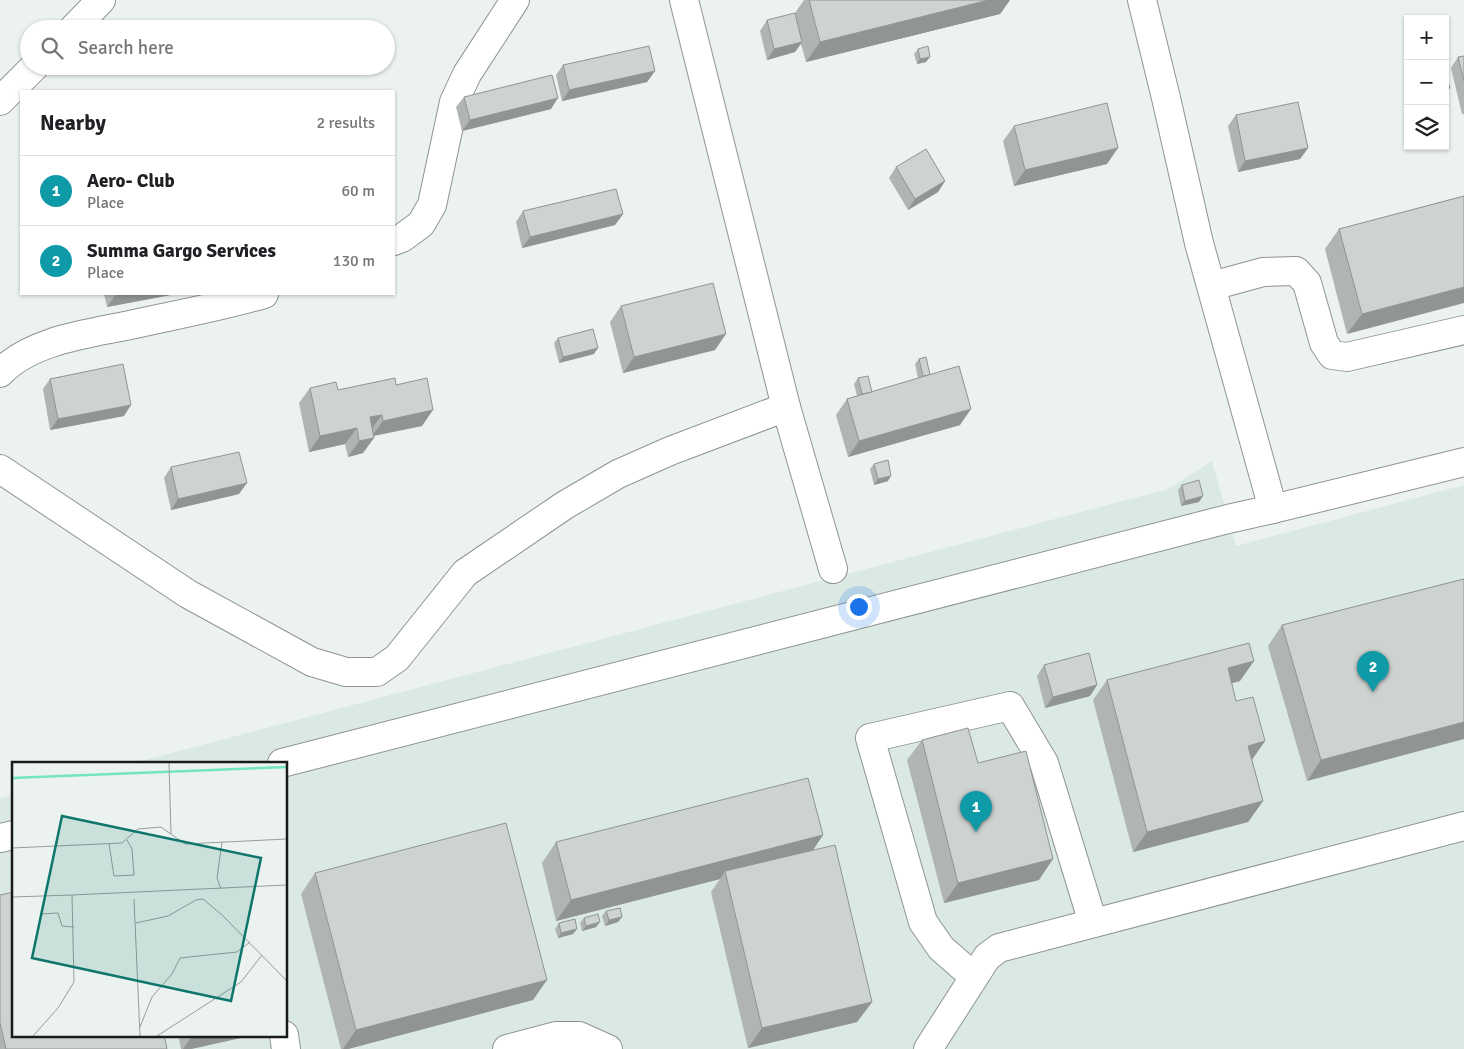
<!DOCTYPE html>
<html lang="en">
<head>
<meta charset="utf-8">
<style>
  body { margin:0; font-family:Signika,sans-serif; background:#f6f6f6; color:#202124 }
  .controls { position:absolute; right:15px; top:15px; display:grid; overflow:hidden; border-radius:0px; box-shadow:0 1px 4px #0004 }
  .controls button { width:45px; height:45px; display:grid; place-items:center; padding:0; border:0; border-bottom:1px solid #e0e0e0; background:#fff; color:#202124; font:25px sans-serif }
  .you { position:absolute; left:858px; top:606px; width:18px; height:18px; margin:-12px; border:4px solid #fff; border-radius:50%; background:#1a73e8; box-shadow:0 0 0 8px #1a73e833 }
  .badge { display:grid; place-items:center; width:32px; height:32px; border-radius:50%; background:#0b8043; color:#fff; font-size:16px; font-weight:700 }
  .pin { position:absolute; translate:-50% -41px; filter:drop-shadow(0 1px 2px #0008) }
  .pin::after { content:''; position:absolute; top:26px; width:18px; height:15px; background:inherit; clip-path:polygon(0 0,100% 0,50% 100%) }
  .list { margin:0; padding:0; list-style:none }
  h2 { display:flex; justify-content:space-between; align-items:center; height:65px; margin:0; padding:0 20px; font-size:21px }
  h2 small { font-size:16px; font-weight:400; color:#757577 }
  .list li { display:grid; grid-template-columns:32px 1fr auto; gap:15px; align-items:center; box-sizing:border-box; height:70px; padding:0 20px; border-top:1px solid #e0e0e0 }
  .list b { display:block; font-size:19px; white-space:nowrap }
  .list p { margin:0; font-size:16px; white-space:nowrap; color:#757577 }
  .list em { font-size:16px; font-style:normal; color:#757577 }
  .icon { flex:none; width:28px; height:28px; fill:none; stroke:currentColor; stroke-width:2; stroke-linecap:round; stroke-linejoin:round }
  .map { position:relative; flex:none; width:1464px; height:1049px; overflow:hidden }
  .search { position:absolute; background:#fff; box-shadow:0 1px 4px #0004; left:20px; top:20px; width:375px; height:55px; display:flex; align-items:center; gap:12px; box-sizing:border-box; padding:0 18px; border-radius:28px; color:#757577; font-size:19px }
  .panel { position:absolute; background:#fff; box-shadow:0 1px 4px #0004; left:20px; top:90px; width:375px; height:205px; border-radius:0px }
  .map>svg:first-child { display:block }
</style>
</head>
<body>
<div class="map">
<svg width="1464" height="1049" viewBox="0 0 1464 1049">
  <rect width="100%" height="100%" fill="#ecf2ef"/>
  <path fill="#dbe9e3" d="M1212 461 1236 546 1464 485V1049H0V798L14 795V1035H286V763H134L1168 489Z"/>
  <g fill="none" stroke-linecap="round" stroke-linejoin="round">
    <defs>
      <g id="minor">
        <path d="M684 0 786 407 833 569"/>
        <path d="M1142 0 1166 98 1199 243 1273 509 1464 462"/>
        <path d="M73 29 101 0"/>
        <path d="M0 101 35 66"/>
        <path d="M394 241 402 238 421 224 432 205 454 102 467 74 515 0"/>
        <path d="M1212 286 1263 272 1296 271 1307 283 1324 343 1332 355 1347 357 1464 330"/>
        <path d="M0 373C31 340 88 334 130 325 175 315 220 307 264 294"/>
        <path d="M0 469 188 594 312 662 346 672H377L397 658 465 573 565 505 618 474 670 451 786 407"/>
        <path d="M282 763 1228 519 1273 509"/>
        <path d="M0 838 14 835"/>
        <path d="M974 977 941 948 923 922 870 738 1010 706 1044 763 1093 923"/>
        <path d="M284 1035 286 1049"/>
        <path d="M507 1049 556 1036H579L608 1049"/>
        <path d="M928 1049 987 957 999 948 1464 826"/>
      </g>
    </defs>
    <use href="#minor" stroke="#8f9492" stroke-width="30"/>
    <use href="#minor" stroke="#fff" stroke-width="28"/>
  </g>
  <g fill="#b0b5b3">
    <path d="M804 0H1010L1000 14 806 62 801 44 795 52 767 60 760 31 767 20 795 13Z"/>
    <path d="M918 49 926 62 917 64 914 54Z"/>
    <path d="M1464 56V114H1462L1451 68 1458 57Z"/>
    <path d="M563 65 655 71 647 82 562 101 556 75Z"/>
    <path d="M464 97 551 109 462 131 456 107Z"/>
    <path d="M1236 115 1308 148 1300 159 1238 172 1228 126Z"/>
    <path d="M1014 126 1107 164 1014 186 1003 141Z"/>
    <path d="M896 167 945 181 938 192 908 210 889 178Z"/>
    <path d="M1464 196 1347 334 1325 249 1339 229Z"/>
    <path d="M523 211 623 214 615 225 522 248 516 222Z"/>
    <path d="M104 294H176L107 307Z"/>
    <path d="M621 306 715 350 623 373 610 322Z"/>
    <path d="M558 338 594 354 559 363 554 343Z"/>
    <path d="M919 359 960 425 848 457 836 415 847 399 857 396 854 384 858 378 872 392 918 378 915 364Z"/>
    <path d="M50 379 124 416 50 430 43 389Z"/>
    <path d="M396 385 422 426 374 436 363 453 348 457 345 444 309 452 299 403 310 388 338 390Z"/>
    <path d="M874 464 888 481 874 485 870 469Z"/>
    <path d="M171 467 239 494 171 510 164 478Z"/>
    <path d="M1182 485 1199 502 1181 506 1178 490Z"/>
    <path d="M1464 579 1307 781 1268 646 1282 625Z"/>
    <path d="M1044 665 1097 685 1090 696 1045 708 1037 676Z"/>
    <path d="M1107 680 1240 681 1232 683 1236 701 1265 741 1252 760 1263 801 1248 822 1133 852 1093 700Z"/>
    <path d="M922 740 978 763 1039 880 944 903 907 760Z"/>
    <path d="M823 835 813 850 872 1002 857 1022 748 1048 711 892 720 879 556 921 542 863 556 842Z"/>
    <path d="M315 873 533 1000 348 1049H341L301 894Z"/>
    <path d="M0 895 167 1049H0Z"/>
    <path d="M606 911 622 917 618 922 605 926 602 916Z"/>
    <path d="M584 918 596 927 582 931 580 923Z"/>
    <path d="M559 923 577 929 573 934 558 938 555 929Z"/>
    <path d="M178 1035H254L191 1049H181Z"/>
  </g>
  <g fill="#909492">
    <path d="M989 0H1010L1000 14 806 62 820 42Z"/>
    <path d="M802 42 795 52 767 60 774 49Z"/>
    <path d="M930 57 926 62 917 64 920 59Z"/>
    <path d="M655 71 647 82 562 101 569 90Z"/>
    <path d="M1450 88 1447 93 1445 94V89Z"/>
    <path d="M558 98 551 109 462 131 470 120Z"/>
    <path d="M1118 148 1107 164 1014 186 1025 170Z"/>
    <path d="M1308 148 1300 159 1238 172 1245 161Z"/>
    <path d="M945 181 938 192 908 210 915 199Z"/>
    <path d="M623 214 615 225 522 248 530 237Z"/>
    <path d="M1464 287V303L1347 334 1362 314Z"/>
    <path d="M116 294H176L107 307Z"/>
    <path d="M726 334 715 350 623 373 634 357Z"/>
    <path d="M598 348 594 354 559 363 563 357Z"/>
    <path d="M131 405 124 416 50 430 58 419Z"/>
    <path d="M971 409 960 425 848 457 859 441Z"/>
    <path d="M433 410 422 426 372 436 383 421Z"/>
    <path d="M382 415 371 430 370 417Z"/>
    <path d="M357 428 345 444 309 452 320 436Z"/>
    <path d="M374 438 363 453 348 457 359 441Z"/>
    <path d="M891 476 888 481 874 485 878 479Z"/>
    <path d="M247 483 239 494 171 510 178 499Z"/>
    <path d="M1203 496 1199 502 1181 506 1185 501Z"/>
    <path d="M1254 661 1240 681 1213 688 1228 668Z"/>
    <path d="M1097 685 1090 696 1045 708 1053 697Z"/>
    <path d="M1464 722V739L1307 781 1321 760Z"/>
    <path d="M1265 741 1250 762 1248 746Z"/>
    <path d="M1263 801 1248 822 1133 852 1147 832Z"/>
    <path d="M823 835 809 856 725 871 720 879 556 921 571 900Z"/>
    <path d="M1053 859 1039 880 944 903 958 883Z"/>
    <path d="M622 917 618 922 605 926 609 920Z"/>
    <path d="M600 922 596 927 582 931 586 926Z"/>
    <path d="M577 929 573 934 558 938 561 933Z"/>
    <path d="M547 980 533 1000 348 1049H343L356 1030Z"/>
    <path d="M872 1002 857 1022 748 1048 762 1028Z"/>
    <path d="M193 1035H254L191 1049H183Z"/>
  </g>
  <g fill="#cdd3d0" stroke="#909492">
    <path d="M809 0H989L820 42Z"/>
    <path d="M795 13 802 42 774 49 767 20Z"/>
    <path d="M649 46 655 71 569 90 563 65Z"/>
    <path d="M928 46 930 57 920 59 918 49Z"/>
    <path d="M1464 56V81L1458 57Z"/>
    <path d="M1445 71 1450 88 1445 89Z"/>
    <path d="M552 75 558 98 470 120 464 97Z"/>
    <path d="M1298 102 1308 148 1245 161 1236 115Z"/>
    <path d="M1107 103 1118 148 1025 170 1014 126Z"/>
    <path d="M926 149 945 181 915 199 896 167Z"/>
    <path d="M616 189 623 214 530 237 523 211Z"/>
    <path d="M1464 196V287L1362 314 1339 229Z"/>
    <path d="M713 283 726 334 634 357 621 306Z"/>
    <path d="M593 329 598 348 563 357 558 338Z"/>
    <path d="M926 357 930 375 923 376 919 359Z"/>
    <path d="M123 364 131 405 58 419 50 379Z"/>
    <path d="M959 366 971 409 859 441 847 399Z"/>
    <path d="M868 376 872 392 862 394 858 378Z"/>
    <path d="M395 378 396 385 427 378 433 410 383 421 382 415 370 417 374 438 359 441 357 428 320 436 310 388 336 382 338 390Z"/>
    <path d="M239 452 247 483 178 499 171 467Z"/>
    <path d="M888 460 891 476 878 479 874 464Z"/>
    <path d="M1199 480 1203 496 1185 501 1182 485Z"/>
    <path d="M1464 579V722L1321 760 1282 625Z"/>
    <path d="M1249 643 1254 661 1228 668 1236 701 1253 697 1265 741 1248 746 1263 801 1147 832 1107 680Z"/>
    <path d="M1089 653 1097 685 1053 697 1044 665Z"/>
    <path d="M968 728 978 763 1026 751 1053 859 958 883 922 740Z"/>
    <path d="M808 778 823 835 571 900 556 842Z"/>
    <path d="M506 823 547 980 356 1030 315 873Z"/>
    <path d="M835 845 872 1002 762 1028 725 871Z"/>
    <path d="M14 892V1035H164L167 1049H6L0 1023V895Z"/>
    <path d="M620 908 622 917 609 920 606 911Z"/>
    <path d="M598 914 600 922 586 926 584 918Z"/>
    <path d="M575 919 577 929 561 933 559 923Z"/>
  </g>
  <g transform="translate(12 762)">
    <rect width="275" height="275" fill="#ecf2ef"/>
    <path fill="none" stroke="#74e6bb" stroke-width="2.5" d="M0 16 275 5"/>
    <path fill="none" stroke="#989c9a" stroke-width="1" d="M157 1 159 72M97 82 102 114 122 113 120 87 115 78M0 86 110 81 126 67 149 65 173 82 275 77M209 127 205 116 210 80M60 133 275 123M0 135 60 133 62 220 46 246 21 274M122 137 128 274M28 152 46 151 50 164 62 165M124 161 156 154 184 138 191 137 210 153 275 219M128 265 140 235 160 212 168 196 225 190 238 180M145 274 229 220 250 193"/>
    <path fill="#0f766e" fill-opacity="0.15" stroke="#0f766e" stroke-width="2.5" d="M50 54 249 96 219 239 20 196Z"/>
    <rect width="275" height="275" fill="none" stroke="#191b1a" stroke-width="2.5"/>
  </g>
</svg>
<div class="controls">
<button>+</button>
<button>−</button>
<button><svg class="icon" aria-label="layers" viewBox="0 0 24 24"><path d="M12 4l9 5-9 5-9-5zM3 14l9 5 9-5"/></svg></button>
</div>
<div class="you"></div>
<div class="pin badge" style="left:976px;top:832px;background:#0f9aa8">1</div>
<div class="pin badge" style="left:1373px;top:692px;background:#0f9aa8">2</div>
<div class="search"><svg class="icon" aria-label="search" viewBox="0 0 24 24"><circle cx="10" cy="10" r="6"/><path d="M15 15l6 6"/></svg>Search here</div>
<section class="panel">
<h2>Nearby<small>2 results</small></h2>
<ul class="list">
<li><span class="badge" style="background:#0f9aa8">1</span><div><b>Aero- Club</b><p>Place</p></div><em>60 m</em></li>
<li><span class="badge" style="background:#0f9aa8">2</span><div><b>Summa Gargo Services</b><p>Place</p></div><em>130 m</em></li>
</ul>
</section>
</div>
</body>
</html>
